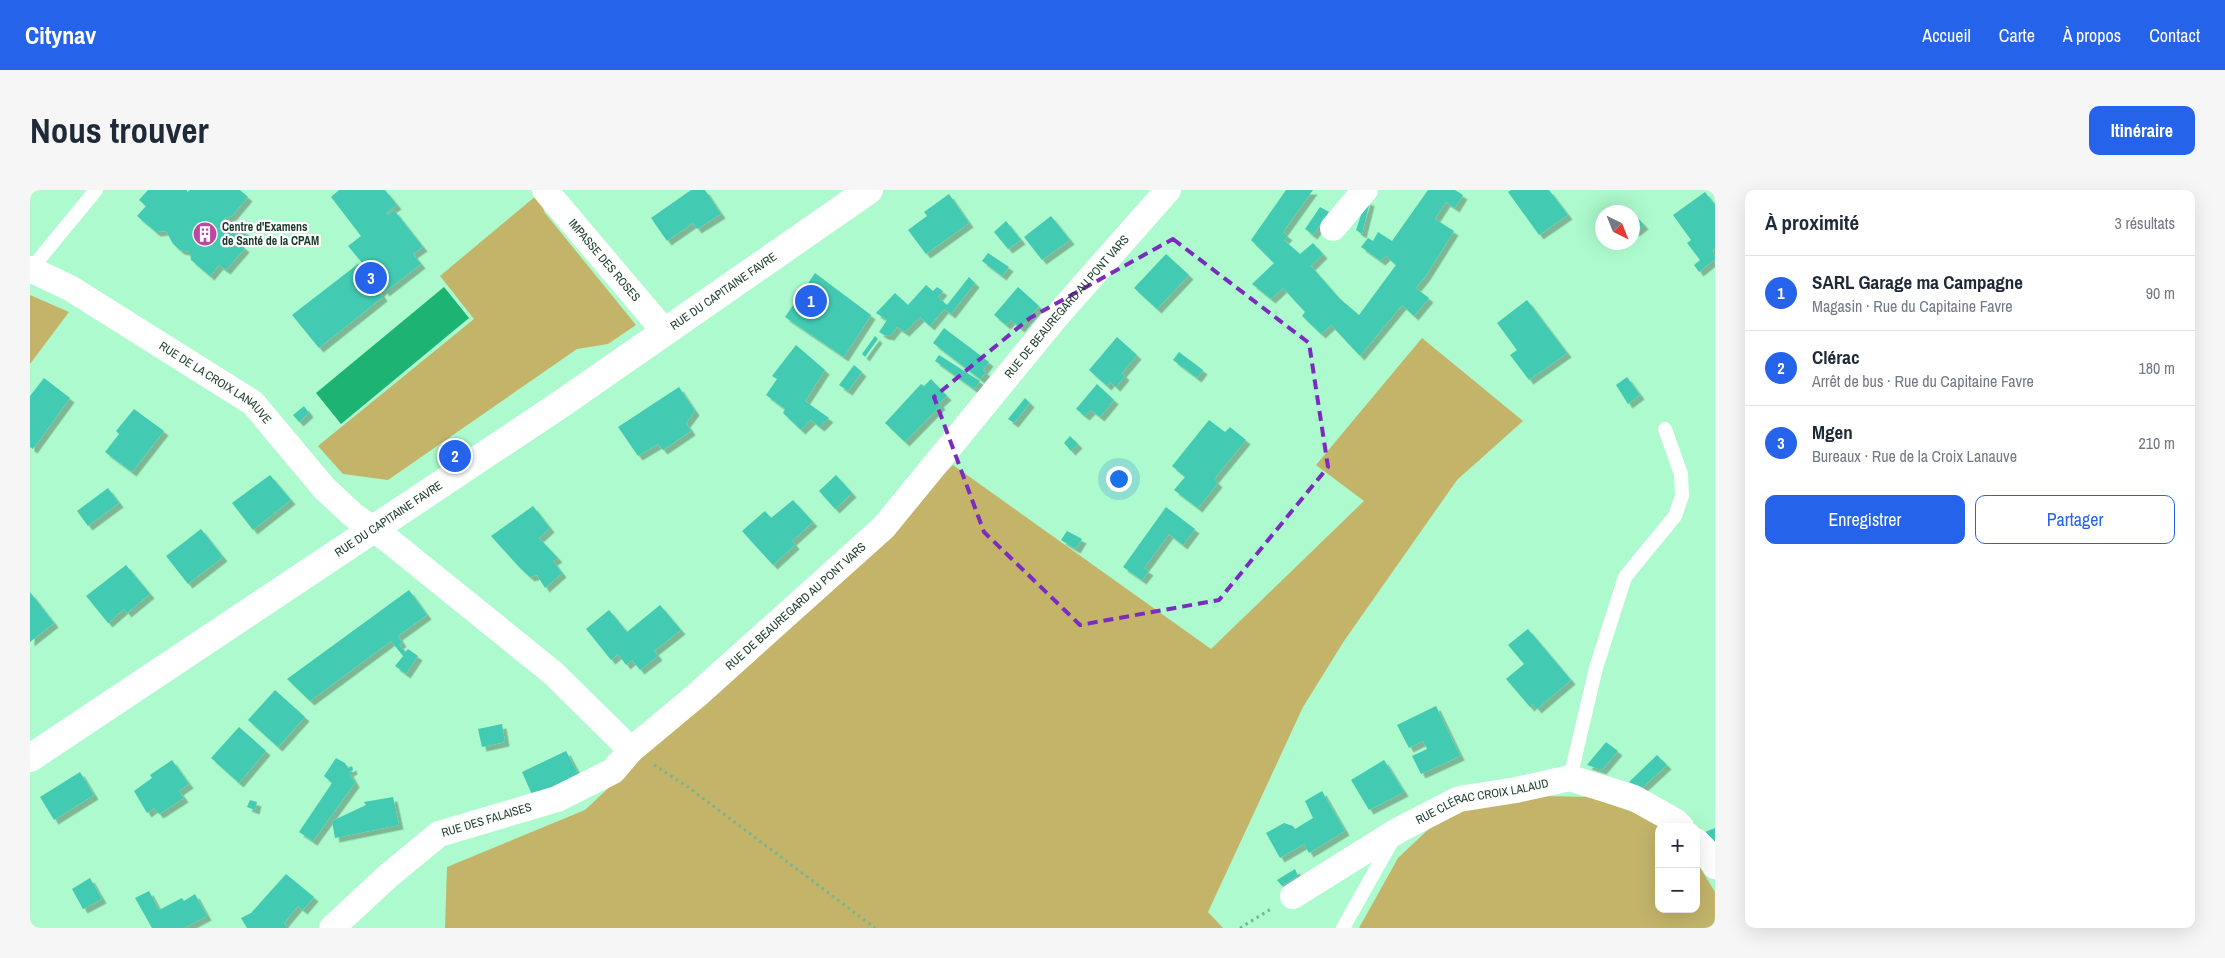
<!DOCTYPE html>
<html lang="fr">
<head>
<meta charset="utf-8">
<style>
  body { margin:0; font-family:"Archivo Narrow",sans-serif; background:#f6f6f7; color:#1f2937 }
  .controls { position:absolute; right:15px; bottom:15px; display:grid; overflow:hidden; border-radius:10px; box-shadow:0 5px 20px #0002 }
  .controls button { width:45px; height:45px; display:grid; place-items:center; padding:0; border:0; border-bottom:1px solid #e0e1e3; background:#fff; color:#1f2937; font:25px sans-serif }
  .compass { position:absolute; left:1565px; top:15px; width:45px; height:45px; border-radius:50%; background:#fff; box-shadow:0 5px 20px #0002; rotate:137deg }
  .you { position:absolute; left:1088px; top:288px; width:18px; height:18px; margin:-12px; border:4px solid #fff; border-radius:50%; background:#1a73e8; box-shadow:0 0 0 8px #1a73e833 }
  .badge { display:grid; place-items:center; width:32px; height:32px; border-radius:50%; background:#2563eb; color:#fff; font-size:16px; font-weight:700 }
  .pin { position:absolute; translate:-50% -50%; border:2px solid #fff; box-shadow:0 1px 5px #0006 }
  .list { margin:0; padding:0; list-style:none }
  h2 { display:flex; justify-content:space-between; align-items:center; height:65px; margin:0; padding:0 20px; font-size:21px }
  h2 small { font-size:16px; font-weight:400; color:#747a83 }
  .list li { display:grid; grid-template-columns:32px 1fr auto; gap:15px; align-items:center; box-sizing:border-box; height:75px; padding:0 20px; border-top:1px solid #e0e1e3 }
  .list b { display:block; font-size:19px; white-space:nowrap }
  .list p { margin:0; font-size:16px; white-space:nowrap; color:#747a83 }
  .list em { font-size:16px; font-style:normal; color:#747a83 }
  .actions { display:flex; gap:10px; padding:15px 20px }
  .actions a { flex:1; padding:11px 0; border:1px solid #2563eb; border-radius:10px; text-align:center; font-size:18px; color:#2563eb }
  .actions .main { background:#2563eb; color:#fff }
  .map { position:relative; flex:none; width:1685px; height:738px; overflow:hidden; border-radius:10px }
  header { display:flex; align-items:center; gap:30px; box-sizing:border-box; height:70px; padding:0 25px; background:#2563eb; color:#fff }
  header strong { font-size:24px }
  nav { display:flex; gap:28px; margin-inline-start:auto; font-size:18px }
  .intro { display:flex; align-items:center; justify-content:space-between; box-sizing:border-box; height:120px; padding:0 30px }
  h1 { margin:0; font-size:35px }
  .button { padding:12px 22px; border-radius:10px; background:#2563eb; color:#fff; font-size:18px; font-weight:700 }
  main { display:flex; gap:30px; padding:0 30px }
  aside { flex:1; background:#fff; border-radius:10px; box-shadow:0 5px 20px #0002 }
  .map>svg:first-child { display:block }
</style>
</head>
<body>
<header>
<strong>Citynav</strong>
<nav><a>Accueil</a><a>Carte</a><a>À propos</a><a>Contact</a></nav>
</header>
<div class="intro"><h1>Nous trouver</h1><a class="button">Itinéraire</a></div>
<main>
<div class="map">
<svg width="1685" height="738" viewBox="0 0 1685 738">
  <defs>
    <filter id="shadow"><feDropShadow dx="4.5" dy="4.5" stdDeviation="0" flood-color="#0004"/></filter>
  </defs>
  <rect width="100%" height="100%" fill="#acfacd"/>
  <g fill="#c3b46a">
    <path d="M507 5 515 23 606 135 578 154 547 159 358 290 313 284 288 256 444 129 410 86Z"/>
    <path d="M0 105 39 122 0 174Z"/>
    <path d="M1392 148 1493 231 1427 290 1314 451 1273 517 1178 722 1193 738H415L417 677 555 620 923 275 1181 459 1334 311 1286 275Z"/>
    <path d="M1511 606 1560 607 1616 627 1629 637V719H1666V671L1685 702V738H1329L1368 668 1403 635 1447 615Z"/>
  </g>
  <path fill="#1cb373" d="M414 97 439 128 311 234 286 203Z"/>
  <g fill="#43cbb2" filter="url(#shadow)">
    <path d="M118 0H157V2L160 0H210L218 7 202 26 194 28 195 32 202 31 215 42 207 51 215 58 196 80 189 75 180 86 161 70 160 62 150 60 143 54 136 41 126 42 107 26 116 16 109 10Z"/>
    <path d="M309 0H355L367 15 356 23 358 25 364 20 393 57 383 64 391 74 355 102 353 99 350 102 353 107 289 158 262 125 328 74 330 77 333 74 318 56 331 46 301 7Z"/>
    <path d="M661 0H675L691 24 667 39 663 33 637 51 621 28Z"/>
    <path d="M1256 0H1283L1253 42 1258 46 1254 50 1270 64 1283 53 1293 64 1281 76 1309 108 1329 125 1366 75 1356 66 1351 71 1331 57 1338 48 1343 51 1348 42 1362 51 1398 0H1425L1433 5 1425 18 1416 12 1405 29 1424 41 1395 87 1386 98 1399 108 1384 126 1372 115 1330 166 1301 135 1291 144 1272 126 1275 122 1253 98 1241 109 1222 94 1244 73 1221 50Z"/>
    <path d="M1481 0H1519L1538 25 1509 45 1478 2Z"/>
    <path d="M1675 2 1685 15V58L1683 60 1685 69 1669 82 1664 75 1670 70 1657 53 1661 50 1643 25Z"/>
    <path d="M919 4 939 33 896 64 878 40 897 26 894 22Z"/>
    <path d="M1336 10 1340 12 1332 44 1326 40Z"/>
    <path d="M1290 17 1299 22 1283 45 1275 39Z"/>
    <path d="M1021 26 1040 50 1012 70 994 47Z"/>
    <path d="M1609 29 1614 35 1605 42 1602 39V34Z"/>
    <path d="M976 31 991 50 978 59 964 42Z"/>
    <path d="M958 63 979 77 972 86 952 71Z"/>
    <path d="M1136 64 1159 85 1127 119 1104 98Z"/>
    <path d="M785 83 841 125 814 167 755 127Z"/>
    <path d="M939 87 945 93 921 124 914 119 900 136 890 127 875 142 867 137 860 146 854 145 849 142 857 130 846 123 865 103 878 115 896 95 903 101 907 97 913 101 908 107 917 115Z"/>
    <path d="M988 97 1009 116 990 138 981 130 976 135 964 125Z"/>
    <path d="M1497 110 1537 163 1499 190 1480 165 1487 160 1467 133Z"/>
    <path d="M914 138 959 172 953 180 956 182 950 189 903 153Z"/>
    <path d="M845 146 848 149 835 167 832 164Z"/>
    <path d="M1087 147 1107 165 1092 183 1095 186 1086 197 1080 192 1077 196 1059 180Z"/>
    <path d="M766 155 795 180 775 211 799 228 790 237 781 230 771 240 753 223 755 219 736 205 747 189 742 186Z"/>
    <path d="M1149 162 1173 180 1167 188 1143 170Z"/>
    <path d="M909 165 950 191 944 199 905 171Z"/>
    <path d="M824 175 832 182 818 201 809 195Z"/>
    <path d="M1597 187 1610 205 1598 214 1586 195Z"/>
    <path d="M14 188 40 208 3 259 0 257V206Z"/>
    <path d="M901 189 917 206 909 213 911 215 875 252 855 233 891 194 894 196Z"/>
    <path d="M1067 194 1084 210 1070 227 1061 220 1055 226 1046 219Z"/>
    <path d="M649 197 665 221 656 233 661 241 633 260 628 254 608 266 588 237Z"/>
    <path d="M995 208 1000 213 984 233 978 229Z"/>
    <path d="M274 216 279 223 269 232 263 225Z"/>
    <path d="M104 219 134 241 102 282 75 262 89 244 86 241Z"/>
    <path d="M1179 230 1195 242 1200 237 1216 250 1184 289 1188 293 1168 318 1144 300 1155 287 1142 276Z"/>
    <path d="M1040 246 1048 254 1041 261 1034 253Z"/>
    <path d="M240 285 261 310 223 340 202 313Z"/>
    <path d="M806 285 822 303 805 319 789 301Z"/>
    <path d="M78 298 89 313 58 336 47 321Z"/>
    <path d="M763 310 783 332 762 351 765 355 743 375 712 341 735 321 741 328Z"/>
    <path d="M503 316 520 338 509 348 528 368 523 371 532 383 515 398 507 385 500 387 490 378 461 346Z"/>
    <path d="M1136 317 1165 339 1153 355 1139 344 1114 378 1119 381 1112 390 1093 377Z"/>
    <path d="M171 339 193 367 158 394 136 366Z"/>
    <path d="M1037 341 1052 349 1046 359 1031 350Z"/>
    <path d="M96 375 120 404 97 423 94 419 78 433 56 406Z"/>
    <path d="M379 400 397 425 368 446 372 453 369 454 375 462 378 459 388 466 376 484 365 476 373 466 361 451 280 511 257 489Z"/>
    <path d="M0 402 24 433 0 452Z"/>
    <path d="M630 415 651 440 624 461 628 466 610 480 602 470 596 475 588 464 581 470 556 439 579 420 597 442Z"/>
    <path d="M1498 439 1541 490 1507 519 1503 514 1500 517 1476 489 1494 474 1478 455Z"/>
    <path d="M245 500 275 527 248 557 218 530Z"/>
    <path d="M1406 516 1430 566 1391 584 1382 566 1397 559 1393 551 1379 558 1367 535Z"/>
    <path d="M472 534 475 552 452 557 448 539Z"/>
    <path d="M209 537 236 561 209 593 181 568Z"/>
    <path d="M1576 552 1588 561 1572 580 1557 575Z"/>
    <path d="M536 561 550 587 504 609 492 582Z"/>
    <path d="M1627 565 1637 575 1612 598 1599 592Z"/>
    <path d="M306 568 315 573 318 578 322 576 323 580 319 582 325 593 283 651 269 642 302 593 294 586Z"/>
    <path d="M142 570 159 594 149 601 154 608 129 624 124 618 117 623 104 601 122 588 120 585Z"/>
    <path d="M1354 570 1374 602 1339 620 1321 590Z"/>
    <path d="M50 582 64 605 24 630 10 607Z"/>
    <path d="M1292 601 1315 641 1279 663 1274 654 1250 668 1236 643 1254 633 1263 636 1265 639 1283 628 1275 611Z"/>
    <path d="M363 607 369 635 305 648 302 631 336 615 334 612Z"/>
    <path d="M220 610 227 612 225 620 217 617Z"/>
    <path d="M1685 638V652L1675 642Z"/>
    <path d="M1265 679 1268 686 1252 696 1247 690Z"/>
    <path d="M256 684 284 707 273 720 268 716 254 733 257 738H217L211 728 221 723Z"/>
    <path d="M60 688 72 709 53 719 42 699Z"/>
    <path d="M119 701 129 720 152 708 154 711 165 704 177 726 154 738H122L105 708Z"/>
  </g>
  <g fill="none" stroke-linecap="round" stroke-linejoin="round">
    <g stroke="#77b491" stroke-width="3" stroke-dasharray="2.5 4" stroke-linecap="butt">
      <path d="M624 575 658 597 845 738"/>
      <path d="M1210 738 1241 719"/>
    </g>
    <g stroke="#fff" stroke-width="14">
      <path d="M1 79 66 0"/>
      <path d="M1540 588 1566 478 1595 387 1645 326 1652 306 1651 284 1635 239"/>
      <path d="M1313 738 1363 649"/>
    </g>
    <g stroke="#fff" stroke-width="26">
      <path id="s1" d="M515 0 635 142"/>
      <path d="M1303 38 1335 0"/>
      <path id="s2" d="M0 79 40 98 223 213 294 298 323 325 357 349 523 483 601 560 667 505 854 337 1025 128 1138 0"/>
      <path d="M1666 651 1674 659 1685 676"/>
      <path id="s3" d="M1263 706 1367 641 1429 609 1486 600 1540 588 1604 608 1645 631 1651 637"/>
      <path id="s4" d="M302 738 358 686 409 644 527 609 583 581 601 560"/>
    </g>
    <path stroke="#fff" stroke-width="28" id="s5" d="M0 568 531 214 839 0"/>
  </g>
  <path fill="none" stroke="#7b2cbf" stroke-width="4" stroke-dasharray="10 6" stroke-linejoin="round" d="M1143 49 1279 153 1298 277 1189 410 1050 435 954 342 904 207 1000 128Z"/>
  <defs>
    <symbol id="building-disc" viewBox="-11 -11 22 22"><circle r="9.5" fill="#bd48a1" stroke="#fff"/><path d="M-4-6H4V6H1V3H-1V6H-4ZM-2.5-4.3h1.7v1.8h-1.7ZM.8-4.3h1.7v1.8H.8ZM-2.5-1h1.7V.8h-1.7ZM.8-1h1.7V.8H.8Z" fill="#fff"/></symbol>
  </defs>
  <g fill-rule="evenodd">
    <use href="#building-disc" x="161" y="30" width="28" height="28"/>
  </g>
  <g text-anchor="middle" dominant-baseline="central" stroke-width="4.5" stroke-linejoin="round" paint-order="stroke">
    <g font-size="12" font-weight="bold" fill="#1a3a29" stroke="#fff" text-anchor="start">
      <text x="192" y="37">Centre d'Examens<tspan x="192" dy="14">de Santé de la CPAM</tspan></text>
    </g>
    <g font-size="12" fill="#1a3a29" stroke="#fff">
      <text stroke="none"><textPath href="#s1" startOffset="92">IMPASSE DES ROSES</textPath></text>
      <text stroke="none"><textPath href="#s5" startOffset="836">RUE DU CAPITAINE FAVRE</textPath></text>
      <text stroke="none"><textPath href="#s2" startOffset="1399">RUE DE BEAUREGARD AU PONT VARS</textPath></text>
      <text stroke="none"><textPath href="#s2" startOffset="218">RUE DE LA CROIX LANAUVE</textPath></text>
      <text stroke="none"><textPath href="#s5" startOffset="431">RUE DU CAPITAINE FAVRE</textPath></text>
      <text stroke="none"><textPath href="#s2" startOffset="994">RUE DE BEAUREGARD AU PONT VARS</textPath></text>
      <text stroke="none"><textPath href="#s3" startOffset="214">RUE CLÉRAC CROIX LALAUD</textPath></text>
      <text stroke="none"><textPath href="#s4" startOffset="192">RUE DES FALAISES</textPath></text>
    </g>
  </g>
</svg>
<div class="controls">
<button>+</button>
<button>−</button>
</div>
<svg class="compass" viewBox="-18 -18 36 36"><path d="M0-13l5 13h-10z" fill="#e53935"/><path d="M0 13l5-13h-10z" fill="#747a83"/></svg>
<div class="you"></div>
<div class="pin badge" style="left:781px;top:111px">1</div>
<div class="pin badge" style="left:425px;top:266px">2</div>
<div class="pin badge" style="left:341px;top:88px">3</div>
</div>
<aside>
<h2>À proximité<small>3 résultats</small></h2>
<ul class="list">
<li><span class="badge">1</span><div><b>SARL Garage ma Campagne</b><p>Magasin · Rue du Capitaine Favre</p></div><em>90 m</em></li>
<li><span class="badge">2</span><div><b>Clérac</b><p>Arrêt de bus · Rue du Capitaine Favre</p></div><em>180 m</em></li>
<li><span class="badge">3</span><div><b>Mgen</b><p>Bureaux · Rue de la Croix Lanauve</p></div><em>210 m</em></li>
</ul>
<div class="actions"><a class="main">Enregistrer</a><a>Partager</a></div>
</aside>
</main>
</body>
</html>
